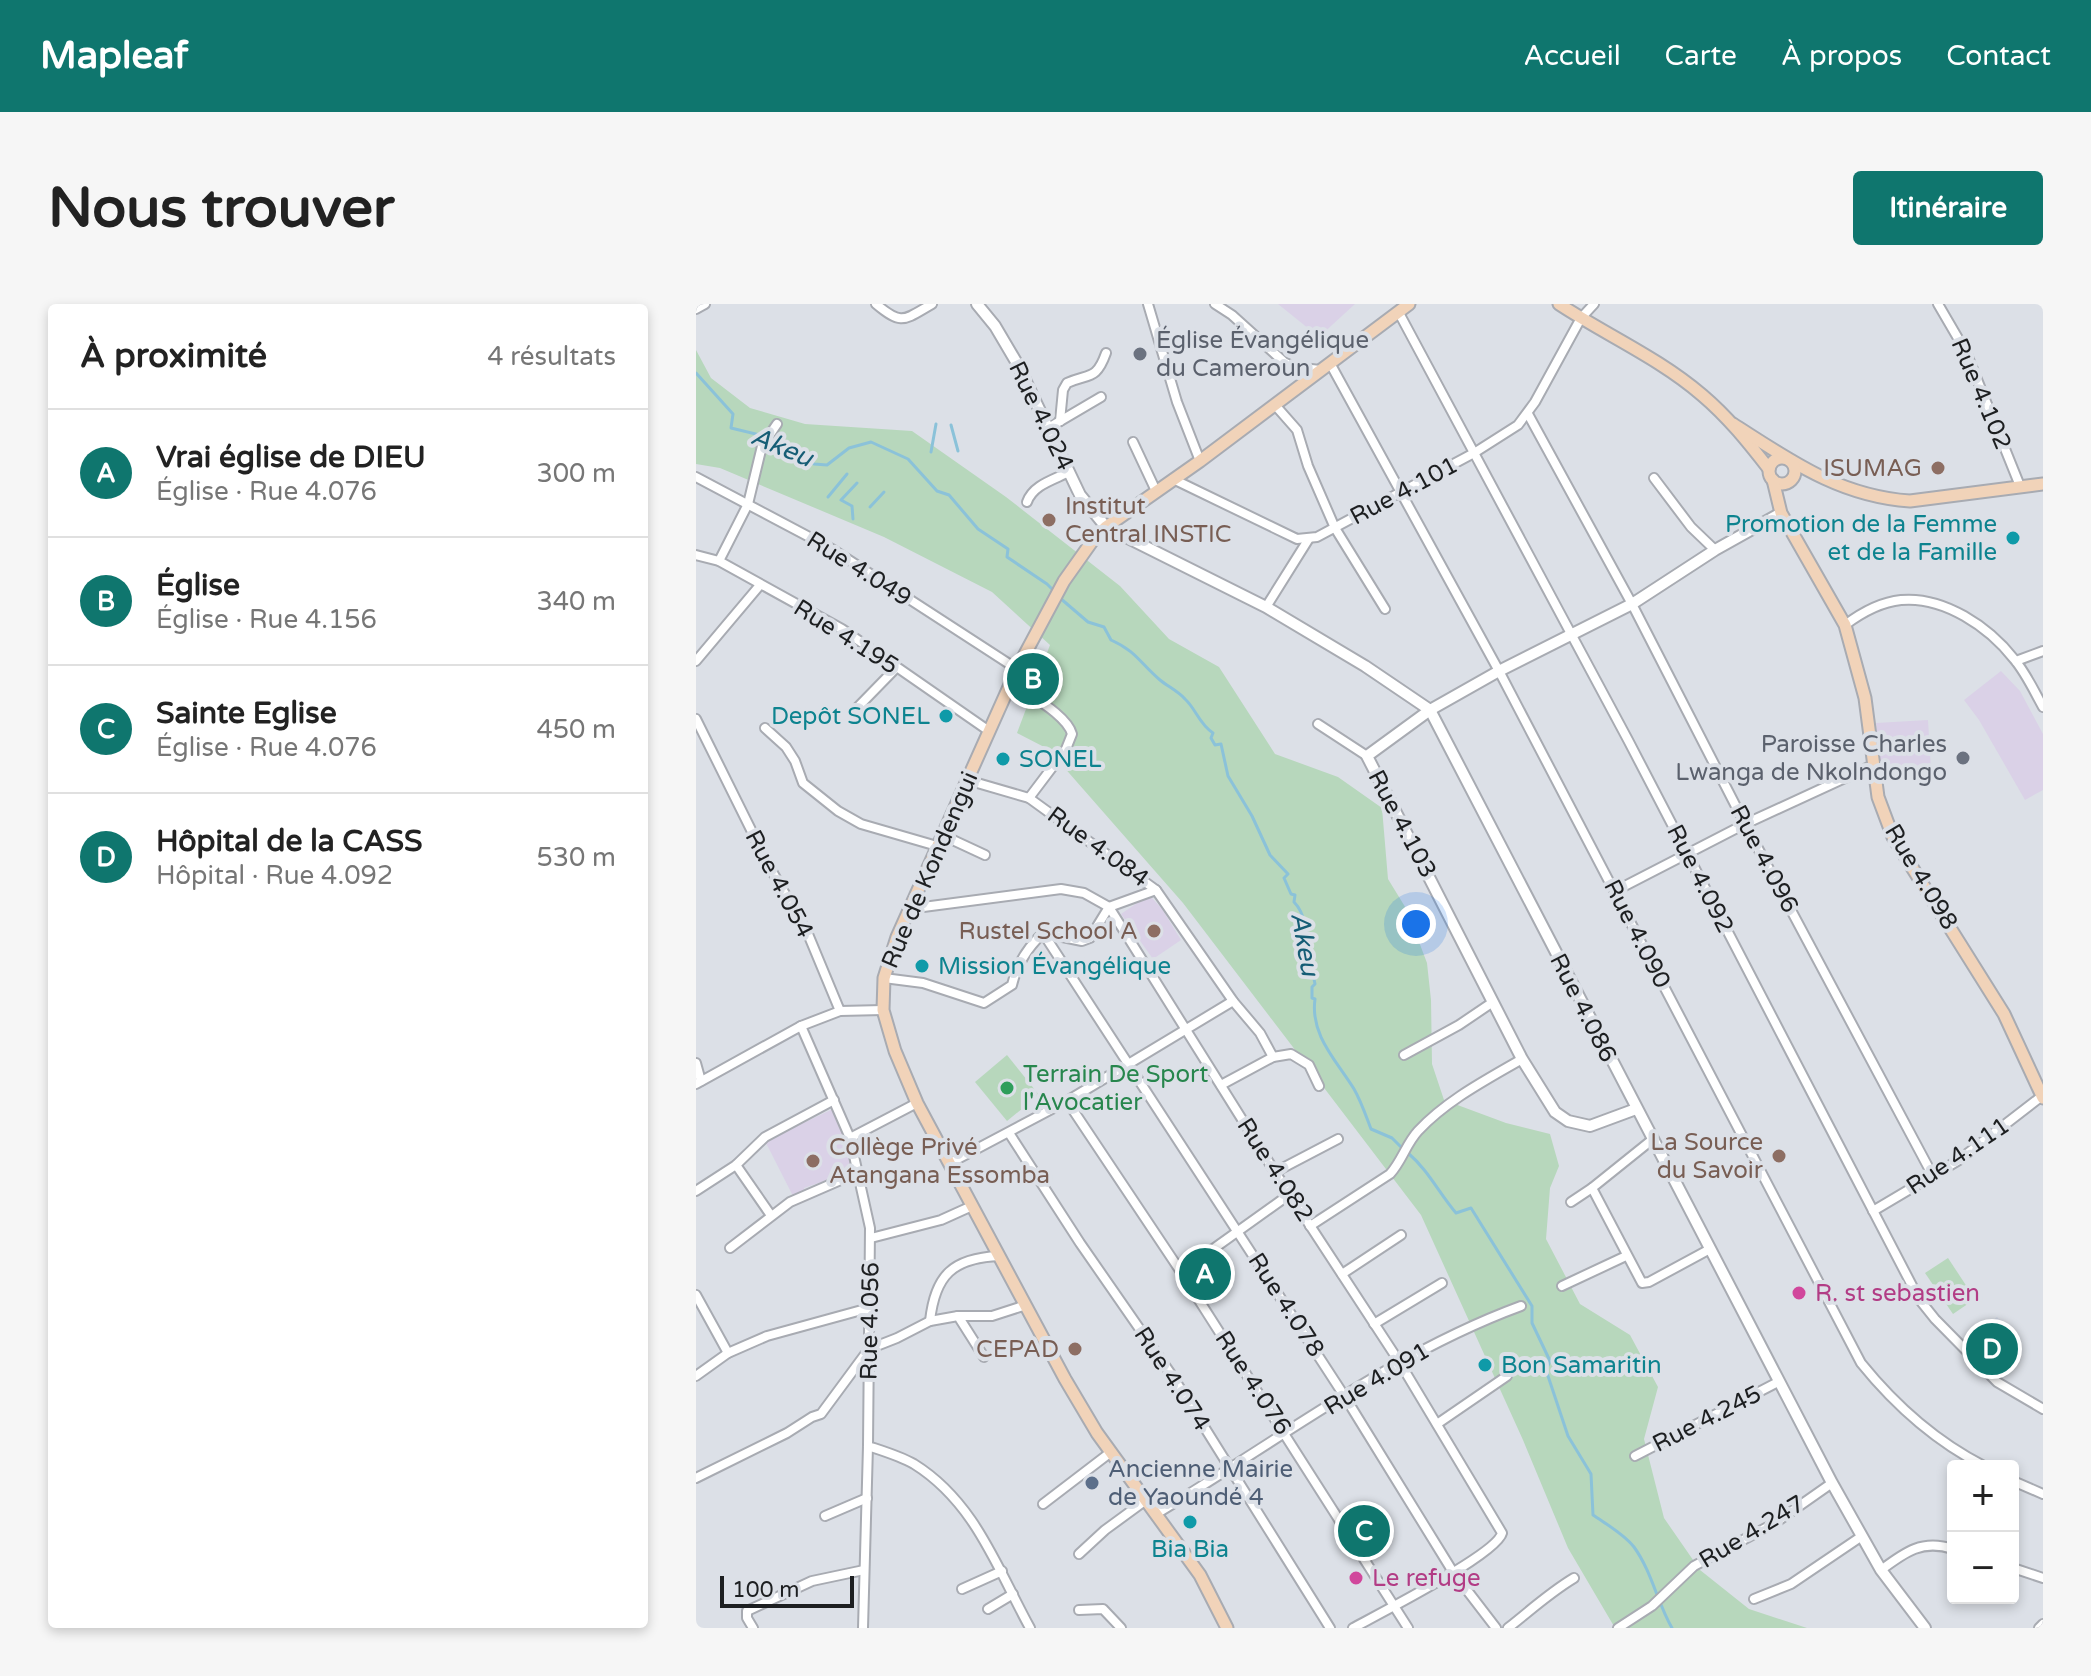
<!DOCTYPE html>
<html lang="fr">
<head>
<meta charset="utf-8">
<style>
  body { margin:0; font-family:"Varela Round",sans-serif; background:#f6f6f6; color:#222 }
  .controls { position:absolute; right:24px; bottom:24px; display:grid; overflow:hidden; border-radius:8px; box-shadow:0 4px 12px #0003 }
  .controls button { width:72px; height:72px; display:grid; place-items:center; padding:0; border:0; border-bottom:2px solid #e0e0e0; background:#fff; color:#222; font:40px sans-serif }
  .scale { position:absolute; left:24px; bottom:20px; width:134px; box-sizing:border-box; padding-left:8px; border:4px solid #1d1f21; border-top:0; font-size:22px; line-height:28px; white-space:nowrap; color:#1d1f21; -webkit-text-stroke:6px #dce0e7; paint-order:stroke }
  .you { position:absolute; left:720px; top:620px; width:28px; height:28px; margin:-20px; border:6px solid #fff; border-radius:50%; background:#1a73e8; box-shadow:0 0 0 12px #1a73e833 }
  .badge { display:grid; place-items:center; width:52px; height:52px; border-radius:50%; background:#0f766e; color:#fff; font-size:26px; font-weight:700 }
  .pin { position:absolute; translate:-50% -50%; border:4px solid #fff; box-shadow:0 2px 8px #0006 }
  .list { margin:0; padding:0; list-style:none }
  h2 { display:flex; justify-content:space-between; align-items:center; height:104px; margin:0; padding:0 32px; font-size:34px }
  h2 small { font-size:26px; font-weight:400; color:#767676 }
  .list li { display:grid; grid-template-columns:52px 1fr auto; gap:24px; align-items:center; box-sizing:border-box; height:128px; padding:0 32px; border-top:2px solid #e0e0e0 }
  .list b { display:block; font-size:30px; white-space:nowrap }
  .list p { margin:0; font-size:26px; white-space:nowrap; color:#767676 }
  .list em { font-size:26px; font-style:normal; color:#767676 }
  .map { position:relative; flex:none; width:1347px; height:1324px; overflow:hidden; border-radius:8px }
  header { display:flex; align-items:center; gap:48px; box-sizing:border-box; height:112px; padding:0 40px; background:#0f766e; color:#fff }
  header strong { font-size:38px }
  nav { display:flex; gap:44px; margin-inline-start:auto; font-size:28px }
  .intro { display:flex; align-items:center; justify-content:space-between; box-sizing:border-box; height:192px; padding:0 48px }
  h1 { margin:0; font-size:56px }
  .button { padding:20px 36px; border-radius:8px; background:#0f766e; color:#fff; font-size:28px; font-weight:700 }
  main { display:flex; gap:48px; padding:0 48px }
  aside { flex:1; background:#fff; border-radius:8px; box-shadow:0 4px 12px #0003 }
  .map>svg:first-child { display:block }
</style>
</head>
<body>
<header>
<strong>Mapleaf</strong>
<nav><a>Accueil</a><a>Carte</a><a>À propos</a><a>Contact</a></nav>
</header>
<div class="intro"><h1>Nous trouver</h1><a class="button">Itinéraire</a></div>
<main>
<aside>
<h2>À proximité<small>4 résultats</small></h2>
<ul class="list">
<li><span class="badge">A</span><div><b>Vrai église de DIEU</b><p>Église · Rue 4.076</p></div><em>300 m</em></li>
<li><span class="badge">B</span><div><b>Église</b><p>Église · Rue 4.156</p></div><em>340 m</em></li>
<li><span class="badge">C</span><div><b>Sainte Eglise</b><p>Église · Rue 4.076</p></div><em>450 m</em></li>
<li><span class="badge">D</span><div><b>Hôpital de la CASS</b><p>Hôpital · Rue 4.092</p></div><em>530 m</em></li>
</ul>
</aside>
<div class="map">
<svg width="1347" height="1324" viewBox="0 0 1347 1324">
  <rect width="100%" height="100%" fill="#dce0e7"/>
  <path fill="#ced4e2" d="M1301 1013 1323 1037 1298 1064 1271 1038Z"/>
  <g fill="#dad1e7">
    <path d="M582 0H659L623 33Z"/>
    <path d="M1305 367 1324 387 1347 430V486L1329 496 1283 416 1268 396Z"/>
    <path d="M1232 416 1235 465 1184 470 1180 419Z"/>
    <path d="M450 593H455L466 605 485 636 457 655 425 610Z"/>
    <path d="M139 804 157 867 108 884 109 887 97 892 69 837Z"/>
  </g>
  <g fill="#b7d7bc">
    <path d="M0 46 15 74 54 104 109 120 216 127 310 193 424 282 473 335 523 363 579 450 642 473 686 504 692 575 711 606 731 659 735 696 736 760 748 796 810 819 854 830 863 862 854 884 850 935 884 1000 934 1031 962 1083 948 1135 968 1214 1004 1266 1053 1305 1111 1324H919L872 1244 827 1136 725 911 487 599 352 445 321 429 354 341 296 288 188 233 24 164 0 160Z"/>
    <path d="M311 751 343 791 311 817 279 778Z"/>
    <path d="M1252 954 1279 995 1257 1010 1229 969Z"/>
  </g>
  <g fill="none" stroke-linecap="round" stroke-linejoin="round">
    <g stroke="#8bc2d9" stroke-width="3">
      <path d="M0 69 37 110 35 124 76 134 118 160 131 161 153 144 175 138 212 155 241 187 253 191 282 225 312 245 311 253 351 280 359 288"/>
      <path d="M255 121 262 147"/>
      <path d="M235 148 240 120"/>
      <path d="M132 193 151 170"/>
      <path d="M174 203 188 188"/>
      <path d="M157 215 156 202 145 196 161 179"/>
      <path d="M364 294 392 318 408 323 415 336C440 347 444 359 464 376 471 382 482 387 489 395 500 405 503 420 517 429L515 434 519 441 525 440 532 472 556 512 574 551 592 570 588 574 595 590 599 591 598 598C609 609 614 634 609 649L614 656 619 680 616 683V694L619 695C614 731 640 756 658 785 665 797 670 812 675 825L696 834 706 844"/>
      <path d="M712 849C732 866 743 889 760 909L775 904 836 1002V1019L854 1057 850 1066 872 1132 895 1170 897 1211C910 1220 928 1230 938 1243 956 1268 961 1298 976 1324"/>
    </g>
    <defs>
      <g id="minor">
        <path d="M180 0C206 22 208 16 236 0"/>
        <path d="M452 0 481 98 504 157"/>
        <path d="M519 0 536 11 588 58 598 63 624 66"/>
        <path d="M1242 0 1270 48 1324 182"/>
        <path d="M0 5 9 0"/>
        <path d="M703 9 932 436 1223 995 1239 1015 1301 1078 1347 1105"/>
        <path d="M635 61 803 367 1165 1059C1199 1101 1239 1137 1288 1162"/>
        <path d="M579 101 601 126 612 162 639 224 689 305"/>
        <path d="M832 110 936 300 1049 520 1237 872"/>
        <path d="M364 117 367 86 371 79C393 69 400 77 410 49"/>
        <path d="M354 123 405 93"/>
        <path d="M437 138 460 187"/>
        <path d="M0 173 136 245 321 365"/>
        <path d="M958 174 995 223 1019 246"/>
        <path d="M477 175 601 235 621 233 778 149 822 121 839 98 885 14 898 0"/>
        <path d="M331 198C337 181 357 176 373 168"/>
        <path d="M0 251 23 257 146 325 293 427"/>
        <path d="M23 257 52 200 66 142 81 120"/>
        <path d="M570 303 612 236"/>
        <path d="M1149 321C1165 309 1185 298 1205 296 1248 292 1293 323 1318 355 1330 369 1338 387 1347 403"/>
        <path d="M0 357 64 281"/>
        <path d="M1320 357 1347 347"/>
        <path d="M316 378C333 391 371 411 376 430L370 445 333 494"/>
        <path d="M159 406 200 364"/>
        <path d="M0 415 73 562 112 630 144 707 187 706"/>
        <path d="M622 420 671 452"/>
        <path d="M69 424 90 443 99 457 107 479 142 507 165 520 241 542"/>
        <path d="M246 531 289 551"/>
        <path d="M460 586 413 603 394 634 386 637 347 629 649 1093 757 1268 800 1324"/>
        <path d="M919 587 1049 520 1177 461"/>
        <path d="M212 605 365 585 388 589 413 603 579 868 704 1059 806 1229C801 1250 681 1311 657 1324"/>
        <path d="M188 674 227 679 288 699 316 681C321 660 331 644 347 629"/>
        <path d="M537 697 564 729 577 753"/>
        <path d="M105 722 154 834 174 924 172 1142 167 1324"/>
        <path d="M708 751 763 721 797 698"/>
        <path d="M0 759 5 777"/>
        <path d="M0 780 105 722 144 707"/>
        <path d="M525 781 577 753 595 750 613 761 623 782"/>
        <path d="M371 797 485 968 712 1324"/>
        <path d="M313 829 384 939 477 1073 634 1324"/>
        <path d="M154 834 221 799"/>
        <path d="M957 835 896 884 946 979 953 978 1014 945"/>
        <path d="M254 859 371 797 537 697 460 586 333 494 271 476"/>
        <path d="M40 861 74 910"/>
        <path d="M579 868 642 835"/>
        <path d="M0 887 40 861 69 833 138 796"/>
        <path d="M875 898 896 884"/>
        <path d="M1177 907 1263 856 1346 792"/>
        <path d="M614 922 694 870C706 857 710 840 722 827 751 796 790 776 826 755"/>
        <path d="M175 934 245 916 276 902"/>
        <path d="M34 944 94 898 163 868"/>
        <path d="M485 968 594 890"/>
        <path d="M646 970 705 931"/>
        <path d="M866 982 930 952"/>
        <path d="M0 991 32 1049"/>
        <path d="M262 1012H296L330 1001"/>
        <path d="M234 1017 262 1012 288 1053"/>
        <path d="M678 1020 746 979"/>
        <path d="M0 1072 32 1049 71 1032 173 1004"/>
        <path d="M741 1120 811 1072"/>
        <path d="M172 1142C187 1147 204 1152 218 1160 279 1198 301 1264 334 1324"/>
        <path d="M939 1152 1082 1078"/>
        <path d="M0 1174 91 1129 116 1113 125 1110 173 1045 201 1034 234 1017C239 971 257 954 303 952"/>
        <path d="M1317 1177 1347 1190"/>
        <path d="M347 1200 415 1148"/>
        <path d="M460 1210C580 1139 694 1050 825 1002"/>
        <path d="M129 1212 171 1194"/>
        <path d="M383 1250 409 1226 450 1196"/>
        <path d="M1317 1264 1347 1274"/>
        <path d="M1185 1266C1209 1248 1226 1235 1257 1245"/>
        <path d="M266 1285 306 1267"/>
        <path d="M1058 1295 1095 1280 1166 1232"/>
        <path d="M292 1305 317 1290"/>
        <path d="M383 1306 407 1305 425 1324"/>
        <path d="M57 1324 51 1314V1307L116 1277 168 1266"/>
        <path d="M812 1324C835 1306 853 1289 878 1274"/>
        <path d="M922 1324 956 1302 998 1262 1079 1219 1136 1179"/>
        <path d="M1343 1324 1347 1320"/>
      </g>
      <g id="tertiary">
        <path d="M281 0 299 22 322 61 384 191 410 223 570 303 669 362 734 406 1136 1179 1185 1266 1229 1324"/>
        <path d="M940 805 894 822 872 817 859 808 826 755 671 452 734 406 803 367 936 300 1019 246 1085 209"/>
      </g>
      <g id="secondary">
        <path d="M863 0C910 31 963 54 1006 91 1032 113 1052 138 1073 165"/>
        <path d="M1037 120C1095 157 1143 192 1214 197L1347 180"/>
        <circle cx="1086" cy="167" r="13"/>
        <path d="M1077 176 1085 209 1149 321 1169 394 1182 493 1197 533 1308 710 1347 794"/>
        <path d="M531 1324 504 1271 401 1129 369 1075 221 799 199 747 187 706 188 674 201 633 321 365 368 277 397 236 410 223 504 157 713 0"/>
      </g>
    </defs>
    <use href="#minor" stroke="#a8abb2" stroke-width="12"/>
    <use href="#tertiary" stroke="#a8abb2" stroke-width="14"/>
    <use href="#secondary" stroke="#a8abb2" stroke-width="15"/>
    <use href="#minor" stroke="#fff" stroke-width="8"/>
    <use href="#tertiary" stroke="#fff" stroke-width="10"/>
    <use href="#secondary" stroke="#f1d3b9" stroke-width="11"/>
  </g>
  <g fill="#6b7280" stroke="#dce0e7" stroke-width="3">
    <circle cx="444" cy="50" r="8"/>
    <circle cx="1267" cy="454" r="8"/>
  </g>
  <g fill="#8d6e63" stroke="#dce0e7" stroke-width="3">
    <circle cx="1242" cy="164" r="8"/>
    <circle cx="353" cy="216" r="8"/>
    <circle cx="458" cy="627" r="8"/>
    <circle cx="1083" cy="852" r="8"/>
    <circle cx="117" cy="857" r="8"/>
    <circle cx="379" cy="1045" r="8"/>
  </g>
  <g fill="#0f9aa8" stroke="#dce0e7" stroke-width="3">
    <circle cx="1317" cy="234" r="8"/>
    <circle cx="250" cy="412" r="8"/>
    <circle cx="307" cy="455" r="8"/>
    <circle cx="226" cy="662" r="8"/>
    <circle cx="789" cy="1061" r="8"/>
    <circle cx="494" cy="1218" r="8"/>
  </g>
  <circle fill="#2e9e5b" stroke="#dce0e7" stroke-width="3" cx="311" cy="784" r="8"/>
  <g fill="#d1479c" stroke="#dce0e7" stroke-width="3">
    <circle cx="1103" cy="989" r="8"/>
    <circle cx="660" cy="1274" r="8"/>
  </g>
  <circle fill="#5c6f8a" stroke="#dce0e7" stroke-width="3" cx="396" cy="1179" r="8"/>
  <g text-anchor="middle" dominant-baseline="central" stroke-width="8" stroke-linejoin="round" paint-order="stroke">
    <g font-size="24" fill="#5b616d" stroke="#dce0e7" text-anchor="start">
      <text x="460" y="36">Église Évangélique<tspan x="460" dy="28">du Cameroun</tspan></text>
      <text x="1251" y="440" text-anchor="end">Paroisse Charles<tspan x="1251" dy="28">Lwanga de Nkolndongo</tspan></text>
    </g>
    <g font-size="24" fill="#1d1f21" stroke="#dce0e7">
      <text transform="translate(1285 90) rotate(67)">Rue 4.102</text>
      <text transform="translate(345 112) rotate(64)">Rue 4.024</text>
      <text transform="translate(708 187) rotate(-28)">Rue 4.101</text>
      <text transform="translate(163 265) rotate(32)">Rue 4.049</text>
      <text transform="translate(150 333) rotate(32)">Rue 4.195</text>
      <text transform="translate(706 520) rotate(62)">Rue 4.103</text>
      <text transform="translate(402 543) rotate(36)">Rue 4.084</text>
      <text transform="translate(1068 555) rotate(62)">Rue 4.096</text>
      <text transform="translate(234 566) rotate(-67)">Rue de Kondengui</text>
      <text transform="translate(1225 573) rotate(59)">Rue 4.098</text>
      <text transform="translate(1004 575) rotate(63)">Rue 4.092</text>
      <text transform="translate(83 580) rotate(62)">Rue 4.054</text>
      <text transform="translate(941 630) rotate(63)">Rue 4.090</text>
      <text transform="translate(887 704) rotate(63)">Rue 4.086</text>
      <text transform="translate(1262 852) rotate(-34)">Rue 4.111</text>
      <text transform="translate(579 866) rotate(57)">Rue 4.082</text>
      <text transform="translate(590 1001) rotate(57)">Rue 4.078</text>
      <text transform="translate(174 1017) rotate(-89)">Rue 4.056</text>
      <text transform="translate(476 1075) rotate(57)">Rue 4.074</text>
      <text transform="translate(681 1075) rotate(-31)">Rue 4.091</text>
      <text transform="translate(557 1079) rotate(57)">Rue 4.076</text>
      <text transform="translate(1011 1115) rotate(-27)">Rue 4.245</text>
      <text transform="translate(1056 1228) rotate(-31)">Rue 4.247</text>
    </g>
    <g font-size="24" fill="#785e54" stroke="#dce0e7" text-anchor="end">
      <text x="1226" y="164">ISUMAG</text>
      <text x="369" y="202" text-anchor="start">Institut<tspan x="369" dy="28">Central INSTIC</tspan></text>
      <text x="442" y="627">Rustel School A</text>
      <text x="1067" y="838">La Source<tspan x="1067" dy="28">du Savoir</tspan></text>
      <text x="133" y="843" text-anchor="start">Collège Privé<tspan x="133" dy="28">Atangana Essomba</tspan></text>
      <text x="363" y="1045">CEPAD</text>
    </g>
    <g font-size="24" fill="#0d838f" stroke="#dce0e7" text-anchor="start">
      <text x="1301" y="220" text-anchor="end">Promotion de la Femme<tspan x="1301" dy="28">et de la Famille</tspan></text>
      <text x="234" y="412" text-anchor="end">Depôt SONEL</text>
      <text x="323" y="455">SONEL</text>
      <text x="242" y="662">Mission Évangélique</text>
      <text x="805" y="1061">Bon Samaritin</text>
      <text x="494" y="1245" text-anchor="middle">Bia Bia</text>
    </g>
    <g font-size="24" fill="#27864d" stroke="#dce0e7" text-anchor="start">
      <text x="327" y="770">Terrain De Sport<tspan x="327" dy="28">l'Avocatier</tspan></text>
    </g>
    <g font-size="24" fill="#b23c85" stroke="#dce0e7" text-anchor="start">
      <text x="1119" y="989">R. st sebastien</text>
      <text x="676" y="1274">Le refuge</text>
    </g>
    <g font-size="24" fill="#4e5e75" stroke="#dce0e7" text-anchor="start">
      <text x="412" y="1165">Ancienne Mairie<tspan x="412" dy="28">de Yaoundé 4</tspan></text>
    </g>
    <g font-size="26" font-style="italic" fill="#165d75" stroke="#dce0e7">
      <text transform="translate(86 143) rotate(23)">Akeu</text>
      <text transform="translate(609 640) rotate(80)">Akeu</text>
    </g>
  </g>
</svg>
<div class="controls">
<button>+</button>
<button>−</button>
</div>
<div class="scale">100 m</div>
<div class="you"></div>
<div class="pin badge" style="left:509px;top:970px">A</div>
<div class="pin badge" style="left:337px;top:375px">B</div>
<div class="pin badge" style="left:668px;top:1227px">C</div>
<div class="pin badge" style="left:1296px;top:1045px">D</div>
</div>
</main>
</body>
</html>
